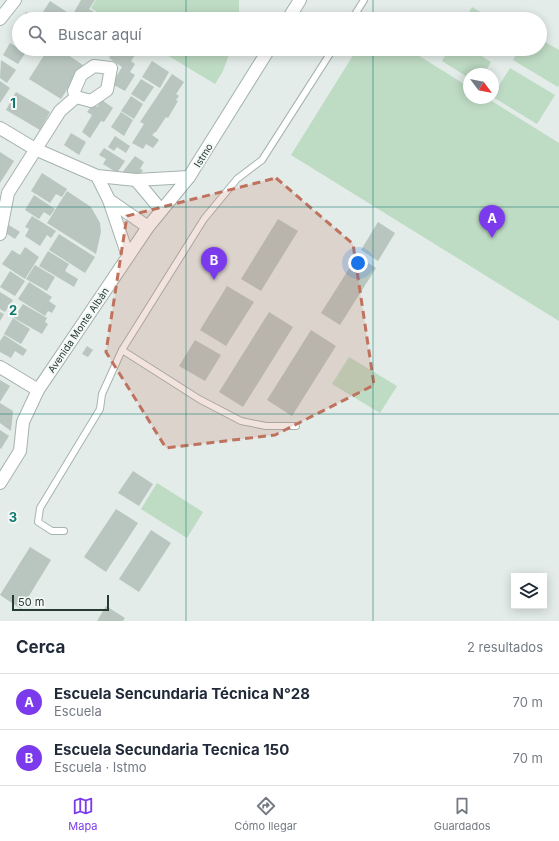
<!DOCTYPE html>
<html lang="es">
<head>
<meta charset="utf-8">
<style>
  body { margin:0; font-family:Inter,sans-serif; background:#f6f6f7; color:#1f2937 }
  .controls { position:absolute; right:12px; bottom:12px; display:grid; overflow:hidden; border-radius:0px; box-shadow:0 2px 10px #0003 }
  .controls button { width:36px; height:36px; display:grid; place-items:center; padding:0; border:0; border-bottom:1px solid #e0e1e3; background:#fff; color:#1f2937; font:20px sans-serif }
  .compass { position:absolute; left:463px; top:68px; width:36px; height:36px; border-radius:50%; background:#fff; box-shadow:0 2px 10px #0003; rotate:122deg }
  .scale { position:absolute; left:12px; bottom:10px; width:97px; box-sizing:border-box; padding-left:4px; border:2px solid #253b34; border-top:0; font-size:11px; line-height:14px; white-space:nowrap; color:#253b34; -webkit-text-stroke:3px #f4f8f6; paint-order:stroke }
  .you { position:absolute; left:358px; top:263px; width:14px; height:14px; margin:-10px; border:3px solid #fff; border-radius:50%; background:#1a73e8; box-shadow:0 0 0 6px #1a73e833 }
  .badge { display:grid; place-items:center; width:26px; height:26px; border-radius:50%; background:#7c3aed; color:#fff; font-size:13px; font-weight:700 }
  .pin { position:absolute; translate:-50% -33px; filter:drop-shadow(0 1px 2px #0008) }
  .pin::after { content:''; position:absolute; top:21px; width:14px; height:12px; background:inherit; clip-path:polygon(0 0,100% 0,50% 100%) }
  .list { margin:0; padding:0; list-style:none }
  h2 { display:flex; justify-content:space-between; align-items:center; height:52px; margin:0; padding:0 16px; font-size:17px }
  h2 small { font-size:13px; font-weight:400; color:#747a83 }
  .list li { display:grid; grid-template-columns:26px 1fr auto; gap:12px; align-items:center; box-sizing:border-box; height:56px; padding:0 16px; border-top:1px solid #e0e1e3 }
  .list b { display:block; font-size:15px; white-space:nowrap }
  .list p { margin:0; font-size:13px; white-space:nowrap; color:#747a83 }
  .list em { font-size:13px; font-style:normal; color:#747a83 }
  .icon { flex:none; width:22px; height:22px; fill:none; stroke:currentColor; stroke-width:2; stroke-linecap:round; stroke-linejoin:round }
  .map { position:relative; flex:none; width:559px; height:621px; overflow:hidden }
  .search { position:absolute; background:#fff; box-shadow:0 2px 10px #0003; left:12px; right:12px; top:12px; height:44px; display:flex; align-items:center; gap:10px; box-sizing:border-box; padding:0 14px; border-radius:22px; color:#747a83; font-size:15px }
  .sheet { height:164px; background:#fff }
  nav { display:flex; justify-content:space-around; align-items:center; box-sizing:border-box; height:56px; border-top:1px solid #e0e1e3; background:#fff; font-size:11px; color:#747a83 }
  nav a { display:grid; justify-items:center; gap:2px }
  nav .on { color:#7c3aed }
  .map>svg:first-child { display:block }
</style>
</head>
<body>
<div class="map">
<svg width="559" height="621" viewBox="0 0 559 621">
  <rect width="100%" height="100%" fill="#e3ece8"/>
  <g fill="#bedbc4">
    <path d="M96 0H239V19H108L91 8Z"/>
    <path d="M472 7 492 19H465Z"/>
    <path d="M540 39 559 50V85L558 87 513 60 519 49H540Z"/>
    <path d="M157 49H231L223 71 215 84Z"/>
    <path d="M357 49H408L469 87V98H487L559 143V321L291 155Z"/>
    <path d="M449 49H471L491 62 484 74H469V78L442 61Z"/>
    <path d="M510 68 555 95 537 124 493 97V95Z"/>
    <path d="M349 357 397 386 380 413 332 384Z"/>
    <path d="M157 483 203 512 187 538 141 509Z"/>
  </g>
  <g fill="#b9c6c0">
    <path d="M81 0H95L89 9 105 19H80L73 14Z"/>
    <path d="M50 1 67 12 62 19H47L41 15Z"/>
    <path d="M26 12 37 19H22Z"/>
    <path d="M19 23V39L12 34Z"/>
    <path d="M10 43 26 52 18 64 3 55Z"/>
    <path d="M48 49H59L83 65 61 99 29 79Z"/>
    <path d="M114 49H133L137 52 131 61 135 64 130 72 135 75 125 91 112 84 122 67 109 58Z"/>
    <path d="M1 60 16 70 7 83 0 78Z"/>
    <path d="M152 61 169 72 160 88 142 77Z"/>
    <path d="M172 74 184 82 176 94 179 96 176 100 178 101 168 118 166 117 156 132H155L152 135 159 140 153 148 146 144 143 149 132 143 144 124 140 122Z"/>
    <path d="M141 79 154 87 144 102 131 94Z"/>
    <path d="M0 81 10 88 0 103Z"/>
    <path d="M16 92 50 112 40 130 6 110Z"/>
    <path d="M131 96 143 104 134 119 121 111Z"/>
    <path d="M102 100 113 108 104 122 101 121 90 138 82 132 92 115 87 112 93 104 97 107Z"/>
    <path d="M121 112 133 120 124 136 111 127Z"/>
    <path d="M71 133 86 142 79 155 64 145Z"/>
    <path d="M115 136 130 146 126 153 117 147 114 151 108 147Z"/>
    <path d="M104 148 125 161 117 173 103 164 106 159 99 155Z"/>
    <path d="M0 152 14 161 0 183Z"/>
    <path d="M135 156 144 162 140 169 143 170 139 176 121 174Z"/>
    <path d="M42 173 67 189 62 197 56 194 50 203 31 191Z"/>
    <path d="M67 191 91 207 100 223 101 232 96 254 47 223Z"/>
    <path d="M34 195 55 209 50 216 44 212 39 219 25 210Z"/>
    <path d="M32 216 56 231 51 238 47 235 40 246 25 236 29 229 25 227Z"/>
    <path d="M278 219 298 231 261 291 241 279Z"/>
    <path d="M378 222 395 233 378 261 361 250Z"/>
    <path d="M9 225 20 232 15 239 4 232Z"/>
    <path d="M59 234 95 257 85 273 49 250Z"/>
    <path d="M25 247 39 257 25 279 2 264 12 250 20 255Z"/>
    <path d="M48 251 69 264 65 271 78 279 74 287 39 266Z"/>
    <path d="M357 256 376 268 340 325 321 313Z"/>
    <path d="M35 265 55 277 47 291 26 279Z"/>
    <path d="M10 271 25 281 15 296 0 287Z"/>
    <path d="M29 282 52 297 49 301 56 306 52 313 48 311 45 316 18 299Z"/>
    <path d="M227 286 254 302 226 346 200 330Z"/>
    <path d="M0 292 13 300 5 312 0 309Z"/>
    <path d="M23 304 47 318 45 322 48 324 42 334 14 318Z"/>
    <path d="M0 312 4 314 0 321Z"/>
    <path d="M269 312 293 327 243 407 219 392Z"/>
    <path d="M13 318 30 329 21 344 4 334Z"/>
    <path d="M311 330 336 346 292 416 267 400Z"/>
    <path d="M4 335 27 350 23 356 15 351 11 358 0 352V341Z"/>
    <path d="M195 340 221 355 205 381 179 366Z"/>
    <path d="M87 346 93 350 88 357 82 354Z"/>
    <path d="M0 380 10 386 0 402Z"/>
    <path d="M0 403 13 411 11 431 0 423Z"/>
    <path d="M0 430 9 436 1 449 0 448Z"/>
    <path d="M133 471 153 484 139 506 118 493Z"/>
    <path d="M116 509 138 523 106 572 84 557Z"/>
    <path d="M151 530 171 543 139 592 119 579Z"/>
    <path d="M30 547 51 560 21 609 0 595Z"/>
    <path d="M106 606 125 618 123 621H97Z"/>
  </g>
  <g fill="none" stroke-linecap="round" stroke-linejoin="round">
    <defs>
      <g id="service">
        <path d="M352 19 364 0"/>
        <path d="M122 350 199 399 241 421 266 426H296"/>
        <path d="M64 531H52L38 522 40 508 100 409 102 394 122 350 204 219 237 179 262 160 333 49"/>
      </g>
      <g id="minor">
        <path d="M0 19 15 0"/>
        <path d="M288 19 300 0"/>
        <path d="M0 128 35 149 97 176 136 180 189 177"/>
        <path d="M97 176 109 200 128 256"/>
        <path d="M136 180 161 210"/>
        <path d="M109 200 148 227"/>
        <path d="M0 234 8 193 60 111 76 97 91 101 107 90 111 68 94 66 81 75 74 91 76 97"/>
        <path d="M0 367 38 390"/>
        <path d="M0 483 20 451 23 422 38 390 148 227 189 177 269 49"/>
      </g>
    </defs>
    <use href="#service" stroke="#a6b3ae" stroke-width="8"/>
    <use href="#minor" stroke="#a6b3ae" stroke-width="14"/>
    <use href="#service" stroke="#fff" stroke-width="6"/>
    <use href="#minor" stroke="#fff" stroke-width="12"/>
  </g>
  <path fill="#bf725e" fill-opacity="0.2" stroke="#bf725e" stroke-width="3" stroke-dasharray="8 5" stroke-linejoin="round" d="M276 178 353 244 374 385 275 435 166 448 106 352 127 216Z"/>
  <path fill="none" stroke="#0f766e" stroke-width="1" stroke-opacity="0.55" d="M186 0V19M373 0V19M186 49V621M373 49V621M0 207H559M0 414H559"/>
  <g text-anchor="middle" dominant-baseline="central" stroke-width="4" stroke-linejoin="round" paint-order="stroke">
    <g font-size="10" fill="#253b34" stroke="#f4f8f6">
      <text transform="translate(203 155) rotate(-58)">Istmo</text>
      <text transform="translate(78 330) rotate(-56)">Avenida Monte Albán</text>
    </g>
  </g>
  <g font-size="13" text-anchor="middle" font-weight="bold" fill="#0f766e" stroke="#f4f8f6" stroke-width="4" stroke-linejoin="round" paint-order="stroke">
    <text x="13" y="108">1</text>
    <text x="13" y="315">2</text>
    <text x="13" y="522">3</text>
  </g>
</svg>
<div class="controls">
<button><svg class="icon" aria-label="layers" viewBox="0 0 24 24"><path d="M12 4l9 5-9 5-9-5zM3 14l9 5 9-5"/></svg></button>
</div>
<svg class="compass" viewBox="-18 -18 36 36"><path d="M0-13l5 13h-10z" fill="#e53935"/><path d="M0 13l5-13h-10z" fill="#747a83"/></svg>
<div class="scale">50 m</div>
<div class="you"></div>
<div class="pin badge" style="left:492px;top:238px">A</div>
<div class="pin badge" style="left:214px;top:280px">B</div>
<div class="search"><svg class="icon" aria-label="search" viewBox="0 0 24 24"><circle cx="10" cy="10" r="6"/><path d="M15 15l6 6"/></svg>Buscar aquí</div>
</div>
<section class="sheet">
<h2>Cerca<small>2 resultados</small></h2>
<ul class="list">
<li><span class="badge">A</span><div><b>Escuela Sencundaria Técnica N°28</b><p>Escuela</p></div><em>70 m</em></li>
<li><span class="badge">B</span><div><b>Escuela Secundaria Tecnica 150</b><p>Escuela · Istmo</p></div><em>70 m</em></li>
</ul>
</section>
<nav>
<a class="on"><svg class="icon" aria-label="map" viewBox="0 0 24 24"><path d="M3 6l6-2 6 2 6-2v14l-6 2-6-2-6 2zM9 4v14M15 6v14"/></svg>Mapa</a>
<a><svg class="icon" aria-label="directions" viewBox="0 0 24 24"><path d="M12 3l9 9-9 9-9-9zM9 14v-3h6M13 9l2 2-2 2"/></svg>Cómo llegar</a>
<a><svg class="icon" aria-label="saved" viewBox="0 0 24 24"><path d="M7 4h10v16l-5-4-5 4z"/></svg>Guardados</a>
</nav>
</body>
</html>
